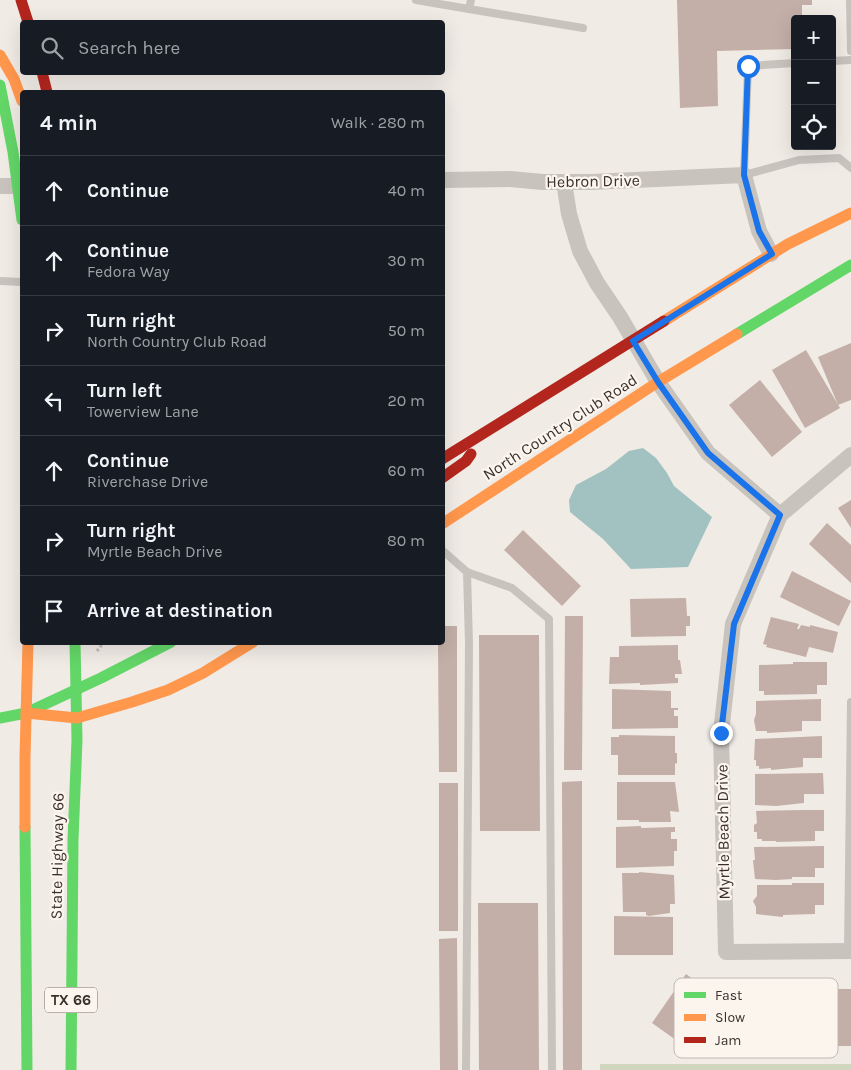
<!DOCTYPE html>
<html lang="en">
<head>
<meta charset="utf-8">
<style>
  body { margin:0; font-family:Karla,sans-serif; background:#242831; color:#f1f3f6 }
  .controls { position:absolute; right:15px; top:15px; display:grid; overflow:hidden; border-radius:5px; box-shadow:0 5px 20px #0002 }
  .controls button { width:45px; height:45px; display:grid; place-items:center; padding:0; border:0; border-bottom:1px solid #363941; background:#171b24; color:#f1f3f6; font:25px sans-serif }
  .stop { position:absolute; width:15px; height:15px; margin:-11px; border:4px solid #1a73e8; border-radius:50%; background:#fff }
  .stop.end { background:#1a73e8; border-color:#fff; box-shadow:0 1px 5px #0008 }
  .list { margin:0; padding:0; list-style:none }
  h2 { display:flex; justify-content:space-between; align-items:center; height:65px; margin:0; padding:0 20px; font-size:21px }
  h2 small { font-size:16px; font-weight:400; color:#9ea1a6 }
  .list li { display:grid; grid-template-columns:32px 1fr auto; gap:15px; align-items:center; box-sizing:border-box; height:70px; padding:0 20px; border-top:1px solid #363941 }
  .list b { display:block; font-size:19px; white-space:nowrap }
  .list p { margin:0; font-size:16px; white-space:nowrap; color:#9ea1a6 }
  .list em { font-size:16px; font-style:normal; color:#9ea1a6 }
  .icon { flex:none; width:28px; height:28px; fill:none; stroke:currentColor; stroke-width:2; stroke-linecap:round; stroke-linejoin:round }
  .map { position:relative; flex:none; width:851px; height:1070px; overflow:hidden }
  .search { position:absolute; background:#171b24; box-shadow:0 5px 20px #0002; left:20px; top:20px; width:425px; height:55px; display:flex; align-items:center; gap:12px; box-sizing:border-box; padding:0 18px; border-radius:5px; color:#9ea1a6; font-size:19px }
  .panel { position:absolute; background:#171b24; box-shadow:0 5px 20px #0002; left:20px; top:90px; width:425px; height:555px; border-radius:5px }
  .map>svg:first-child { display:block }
</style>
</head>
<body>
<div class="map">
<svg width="851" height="1070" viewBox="0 0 851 1070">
  <rect width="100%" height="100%" fill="#f0ebe5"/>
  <rect fill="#d1d6bf" x="600" y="1064" width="251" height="6"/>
  <path fill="#a1c2c1" d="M643 448 656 458 667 473 674 486 712 517 688 567 631 569 603 539 570 512 569 500 576 485 606 469 629 451Z"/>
  <g fill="#c3afa7">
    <path d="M677 0H812V5H802V19H795V49L717 51 718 106 680 108Z"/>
    <path d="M851 343V400L838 405 818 357Z"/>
    <path d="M806 350 840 408 805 428 772 370Z"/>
    <path d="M760 380 802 432 772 457 729 405Z"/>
    <path d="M851 500V528L838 508Z"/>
    <path d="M827 523 851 545V583L809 544Z"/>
    <path d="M523 530 581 586 562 606 504 550Z"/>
    <path d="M792 571 851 601 839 626 780 597Z"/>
    <path d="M686 598 687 616H690V626H686V636L631 637 630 599Z"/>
    <path d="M565 616H583L582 770H564Z"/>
    <path d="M771 617 799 624 797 629H799L801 625 810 627V625L838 632 833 653 809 647 806 657 766 647 767 645 763 644Z"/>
    <path d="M442 626H457V772H439L438 642H442Z"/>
    <path d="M479 635H539L540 831H480Z"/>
    <path d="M678 645V660H680L682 674H675V678H678V683L640 685V683L609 684 610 657H619V646Z"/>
    <path d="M793 662H827V685H817V694L764 695V691H759V665L793 664Z"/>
    <path d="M612 689 671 691V708H678V710H674V716H678V728L612 729Z"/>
    <path d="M821 699V721H802V731L767 733V731H756L754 720 756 714V701Z"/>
    <path d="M619 735 675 736V753H677V764L675 763V775H618V755H611V737H619Z"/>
    <path d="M822 736V758H803V767L771 770V768L759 769V766H756V760H754L755 739Z"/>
    <path d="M823 773 824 794H804V803L776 806 755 805V774Z"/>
    <path d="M582 781V1070H563L562 782Z"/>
    <path d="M617 782H675L679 812 670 811 671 822H639V820H617Z"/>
    <rect x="439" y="783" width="19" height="148"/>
    <path d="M802 810H824V831H815V841L776 842V841H762V839H757V832H754V825L757 823 756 811Z"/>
    <path d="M641 826V828L675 827V832H671V839H677V851H674V866L616 868V827Z"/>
    <path d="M824 846V868H815V877H792V879L776 880 755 879 753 860H755L754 847Z"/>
    <path d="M639 872 674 875 675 904H670V913L649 916 646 915V912H623L622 873H639Z"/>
    <path d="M792 883H824V905H815V914L783 915V917L756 914V907L753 901 757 896V885H792Z"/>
    <path d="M478 903H538L539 1070H479Z"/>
    <path d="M614 916 673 917V955H614Z"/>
    <path d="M457 938 458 1070H440L439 939Z"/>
    <path d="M686 974 717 997 683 1045 652 1023Z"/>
    <rect x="819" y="989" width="32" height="57"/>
  </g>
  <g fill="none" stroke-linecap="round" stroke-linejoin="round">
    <path stroke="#c2bbb6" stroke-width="3" stroke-dasharray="2.5 2.5" stroke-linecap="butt" d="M97 651 104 642"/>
    <g stroke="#c9c3be" stroke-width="8">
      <path d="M416 0 469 9 471 0"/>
      <path d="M850 0 851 51"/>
      <path d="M469 9 583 28"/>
      <path d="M832 61 851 60"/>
      <path d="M795 63 748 66 744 175 799 160 839 158 851 168"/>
      <path d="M0 281 22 282"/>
      <path d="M442 550 467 572 512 588 549 619 552 1070"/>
      <path d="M848 951 851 702"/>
      <path d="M466 1070 469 644 467 572"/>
    </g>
    <g stroke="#c9c3be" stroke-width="16">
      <path d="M442 180 510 179 543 182H591L744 175 759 231 771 254"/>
      <path d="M564 182 569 214 580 251 597 283 620 317 658 382 708 453 780 515"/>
      <path d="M0 186H20"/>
      <path d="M851 455 780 515 733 624 721 733 726 952 851 951"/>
    </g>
    <g stroke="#63d668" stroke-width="11">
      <path d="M0 85 13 152 22 220"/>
      <path d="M737 334 851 265"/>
      <path d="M0 718 26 713 101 678 171 642"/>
      <path d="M25 827 27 1070"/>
      <path d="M71 1070 73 840 77 740 75 642"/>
    </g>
    <g stroke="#ff974d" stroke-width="11">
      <path d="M0 55 14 79 22 101"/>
      <path d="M664 321 788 244 851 213"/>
      <path d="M442 524 658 382 737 334"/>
      <path d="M26 713 77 718 132 702 168 690 203 673 253 642"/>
      <path d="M25 827V757L28 642"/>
    </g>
    <g stroke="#b3261e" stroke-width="11">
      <path d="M21 0 28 22"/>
      <path d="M42 72 47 92"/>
      <path d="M442 459 664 321"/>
      <path d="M442 478 466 461 471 454"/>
    </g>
  </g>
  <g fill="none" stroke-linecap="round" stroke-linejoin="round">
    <path stroke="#1a73e8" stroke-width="6" d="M721 733 734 624 780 515 708 453 658 382 633 341 772 254 759 231 744 175 748 66"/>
  </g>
  <g text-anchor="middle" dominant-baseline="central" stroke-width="4.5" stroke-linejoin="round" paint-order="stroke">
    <rect fill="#fbf5ee" stroke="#756b66" stroke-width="1" x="45" y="987.5" width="52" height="25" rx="4"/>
    <g font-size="15" font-weight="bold" fill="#3b302b">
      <text x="71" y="1000">TX 66</text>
    </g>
    <g font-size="16" fill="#3b302b" stroke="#fbf5ee">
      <text transform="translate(593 181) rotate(-1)">Hebron Drive</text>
      <text transform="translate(560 427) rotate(-33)">North Country Club Road</text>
      <text transform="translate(723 832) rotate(-91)">Myrtle Beach Drive</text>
      <text transform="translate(57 856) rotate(-89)">State Highway 66</text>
    </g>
  </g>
  <rect x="674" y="978" width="164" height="80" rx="8" fill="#fbf5ee" stroke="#c1bab4" stroke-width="1"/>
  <rect x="684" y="992" width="22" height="6" fill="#63d668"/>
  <rect x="684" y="1014" width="22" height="7" fill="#ff974d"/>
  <rect x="684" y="1037" width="22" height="6" fill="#b3261e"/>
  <g font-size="14" fill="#3b302b">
    <text x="715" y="1000">Fast</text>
    <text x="715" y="1022">Slow</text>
    <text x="715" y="1045">Jam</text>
  </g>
</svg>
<div class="controls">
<button>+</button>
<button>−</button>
<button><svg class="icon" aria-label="locate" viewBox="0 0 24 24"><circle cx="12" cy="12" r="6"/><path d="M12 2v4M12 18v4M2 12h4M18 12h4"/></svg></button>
</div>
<div class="stop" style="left:748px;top:66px"></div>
<div class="stop end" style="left:721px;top:733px"></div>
<div class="search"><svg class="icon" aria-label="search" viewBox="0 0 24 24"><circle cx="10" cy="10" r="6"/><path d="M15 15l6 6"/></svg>Search here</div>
<section class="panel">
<h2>4 min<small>Walk · 280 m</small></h2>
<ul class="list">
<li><svg class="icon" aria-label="ahead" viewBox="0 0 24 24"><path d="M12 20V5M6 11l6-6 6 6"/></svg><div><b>Continue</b></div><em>40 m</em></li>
<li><svg class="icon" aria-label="ahead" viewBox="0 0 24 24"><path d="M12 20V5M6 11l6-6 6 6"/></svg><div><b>Continue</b><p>Fedora Way</p></div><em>30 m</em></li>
<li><svg class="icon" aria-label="right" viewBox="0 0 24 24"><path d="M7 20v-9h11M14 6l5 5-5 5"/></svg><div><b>Turn right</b><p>North Country Club Road</p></div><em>50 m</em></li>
<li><svg class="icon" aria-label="left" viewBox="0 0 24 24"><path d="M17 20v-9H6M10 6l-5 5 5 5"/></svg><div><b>Turn left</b><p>Towerview Lane</p></div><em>20 m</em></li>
<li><svg class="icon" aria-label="ahead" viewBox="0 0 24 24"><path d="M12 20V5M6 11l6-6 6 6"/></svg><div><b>Continue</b><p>Riverchase Drive</p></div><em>60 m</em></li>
<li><svg class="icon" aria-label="right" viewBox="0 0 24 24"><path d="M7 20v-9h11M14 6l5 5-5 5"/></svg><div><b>Turn right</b><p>Myrtle Beach Drive</p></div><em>80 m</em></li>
<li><svg class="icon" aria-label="arrive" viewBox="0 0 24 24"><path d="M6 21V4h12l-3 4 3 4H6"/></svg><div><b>Arrive at destination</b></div></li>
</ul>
</section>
</div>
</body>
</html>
